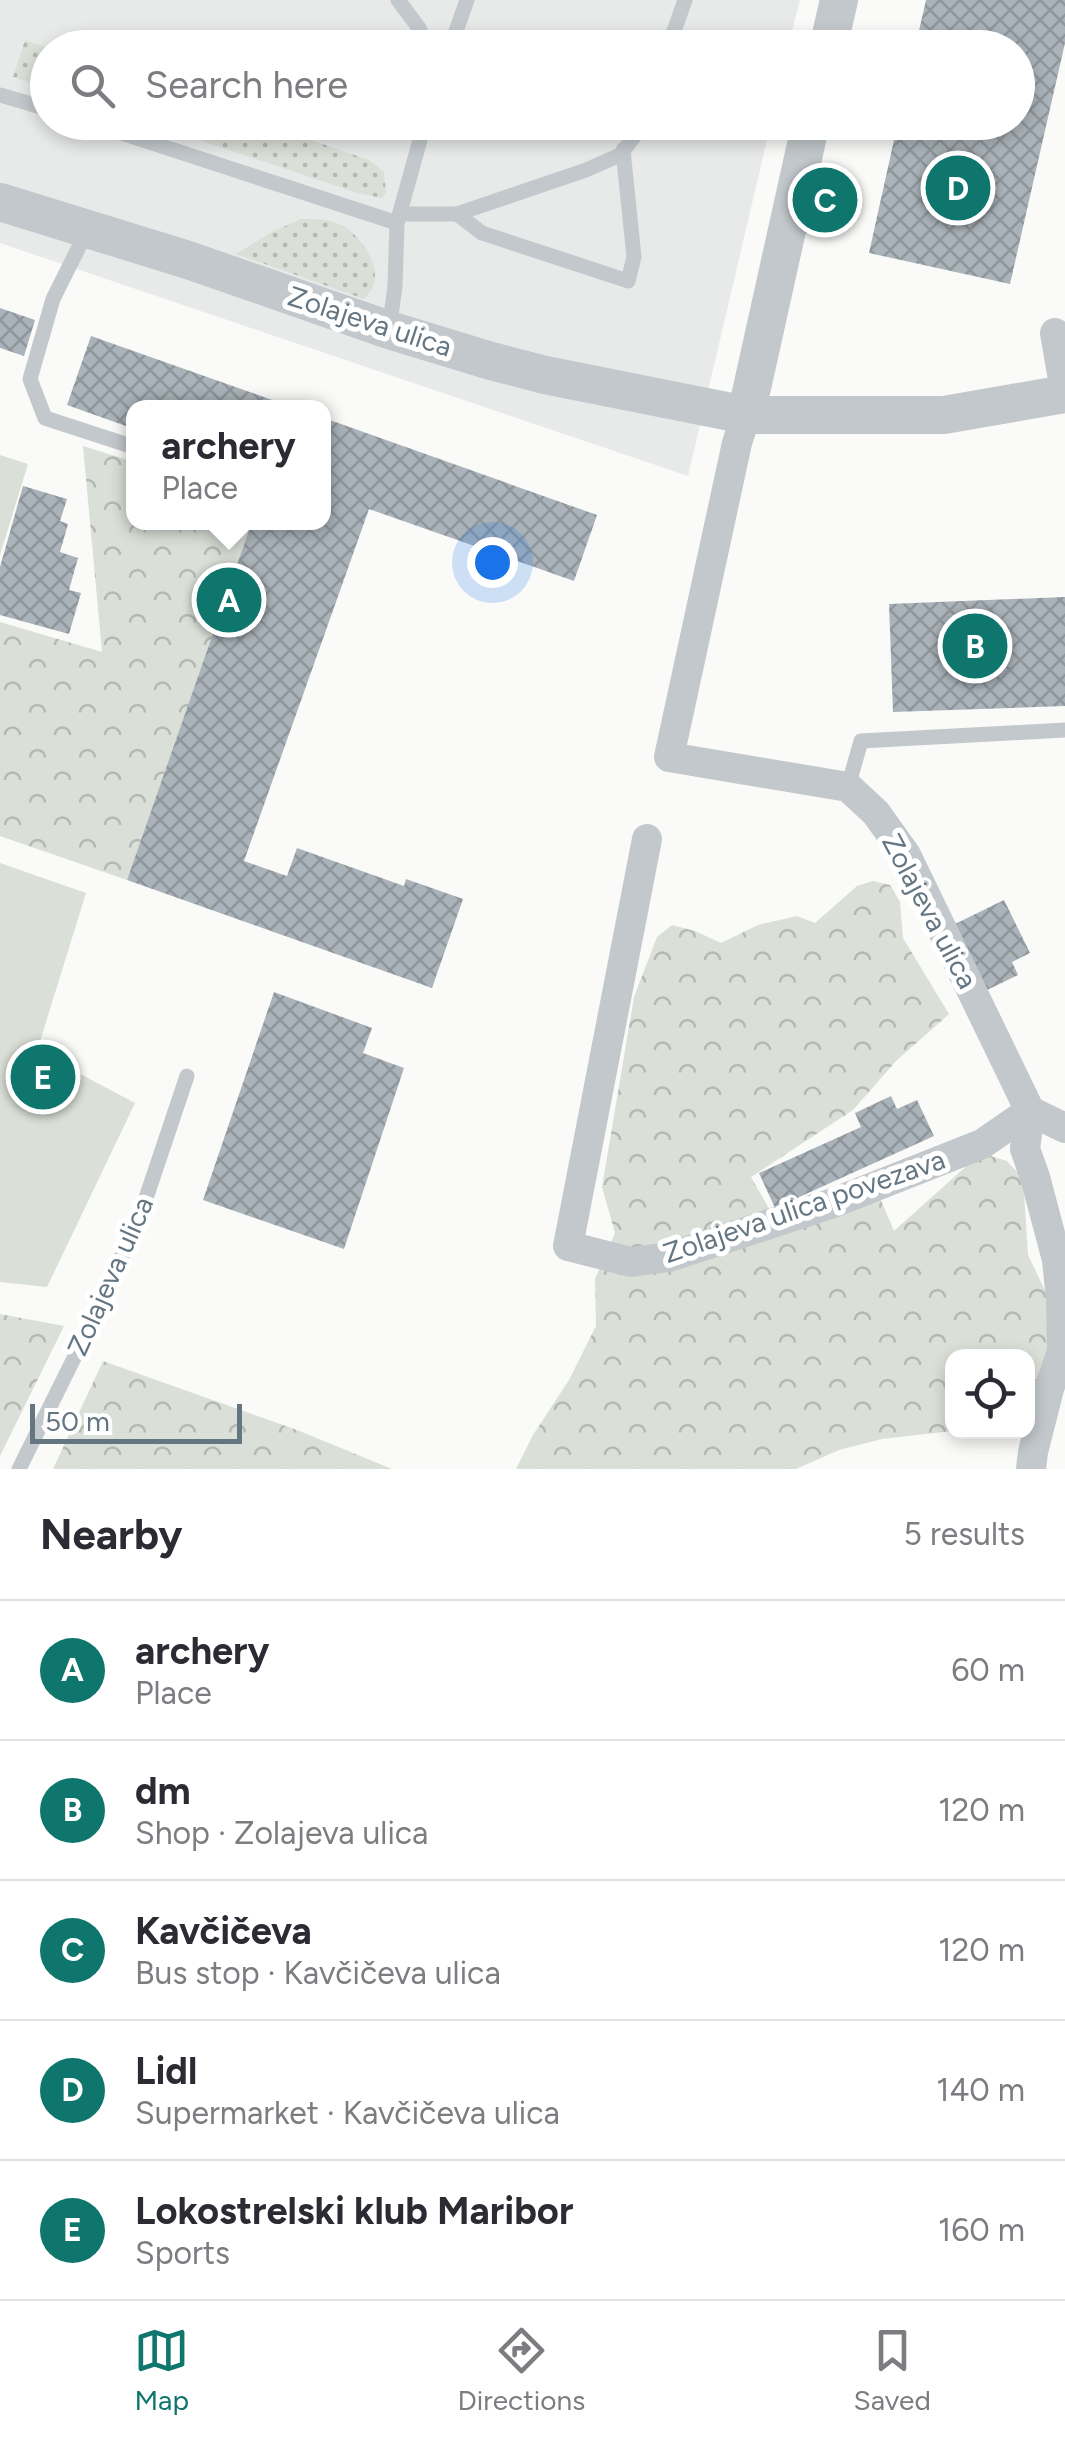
<!DOCTYPE html>
<html lang="en">
<head>
<meta charset="utf-8">
<style>
  body { margin:0; font-family:Figtree,sans-serif; background:#f2f2f3; color:#2b2b33 }
  .controls { position:absolute; right:30px; bottom:30px; display:grid; overflow:hidden; border-radius:20px; box-shadow:0 5px 15px #0003 }
  .controls button { width:90px; height:90px; display:grid; place-items:center; padding:0; border:0; border-bottom:2px solid #e1e1e2; background:#fff; color:#2b2b33; font:50px sans-serif }
  .scale { position:absolute; left:30px; bottom:25px; width:212px; box-sizing:border-box; padding-left:10px; border:5px solid #657683; border-top:0; font-size:28px; line-height:35px; white-space:nowrap; color:#657683; -webkit-text-stroke:8px #fff; paint-order:stroke }
  .you { position:absolute; left:492px; top:562px; width:35px; height:35px; margin:-25px; border:8px solid #fff; border-radius:50%; background:#1a73e8; box-shadow:0 0 0 15px #1a73e833 }
  .badge { display:grid; place-items:center; width:65px; height:65px; border-radius:50%; background:#0f766e; color:#fff; font-size:32px; font-weight:700 }
  .pin { position:absolute; translate:-50% -50%; border:5px solid #fff; box-shadow:0 2px 10px #0006 }
  .popup { position:absolute; left:126px; top:400px; width:205px; height:130px; box-sizing:border-box; display:grid; place-content:center; border-radius:20px; background:#fff; filter:drop-shadow(0 2px 8px #0005); font-size:32px; white-space:nowrap; color:#7c7c81 }
  .popup b { font-size:38px; color:#2b2b33 }
  .popup::after { content:''; position:absolute; left:50%; top:100%; margin-left:-20px; border:20px solid transparent; border-top-color:#fff }
  .list { margin:0; padding:0; list-style:none }
  h2 { display:flex; justify-content:space-between; align-items:center; height:130px; margin:0; padding:0 40px; font-size:42px }
  h2 small { font-size:32px; font-weight:400; color:#7c7c81 }
  .list li { display:grid; grid-template-columns:65px 1fr auto; gap:30px; align-items:center; box-sizing:border-box; height:140px; padding:0 40px; border-top:2px solid #e1e1e2 }
  .list b { display:block; font-size:38px; white-space:nowrap }
  .list p { margin:0; font-size:32px; white-space:nowrap; color:#7c7c81 }
  .list em { font-size:32px; font-style:normal; color:#7c7c81 }
  .icon { flex:none; width:55px; height:55px; fill:none; stroke:currentColor; stroke-width:2; stroke-linecap:round; stroke-linejoin:round }
  .map { position:relative; flex:none; width:1065px; height:1469px; overflow:hidden }
  .search { position:absolute; background:#fff; box-shadow:0 5px 15px #0003; left:30px; right:30px; top:30px; height:110px; display:flex; align-items:center; gap:25px; box-sizing:border-box; padding:0 35px; border-radius:55px; color:#7c7c81; font-size:38px }
  .sheet { height:830px; background:#fff }
  nav { display:flex; justify-content:space-around; align-items:center; box-sizing:border-box; height:140px; border-top:2px solid #e1e1e2; background:#fff; font-size:28px; color:#7c7c81 }
  nav a { display:grid; justify-items:center; gap:5px }
  nav .on { color:#0f766e }
  .map>svg:first-child { display:block }
</style>
</head>
<body>
<div class="map">
<svg width="1065" height="1469" viewBox="0 0 1065 1469">
  <defs>
    <pattern id="grass-dots" width="8" height="8" patternUnits="userSpaceOnUse" patternTransform="scale(2.5)"><rect width="8" height="8" fill="#dadfd7"/><path d="M2 2h.1M6 6h.1" fill="none" stroke="#b4b9b4" stroke-width="1.8" stroke-linecap="round"/></pattern>
    <pattern id="forest-crowns" width="20" height="18" patternUnits="userSpaceOnUse" patternTransform="scale(2.5)"><rect width="20" height="18" fill="#dadfd7"/><path d="M2 6a3 3 0 1 1 6 0M12 15a3 3 0 1 1 6 0" fill="none" stroke="#b4b9b4"/></pattern>
    <pattern id="building-cross-hatch" width="8" height="8" patternUnits="userSpaceOnUse" patternTransform="scale(2.5)"><rect width="8" height="8" fill="#aab3b9"/><path d="M0 0l8 8M0 8l8-8" fill="none" stroke="#8e969c"/></pattern>
  </defs>
  <rect width="100%" height="100%" fill="#fafaf8"/>
  <path fill="#e8e9e9" d="M0 0H800L788 47 48 48V122L771 123 688 476 0 243Z"/>
  <g fill="url(#grass-dots)">
    <path d="M25 40 47 48V89L13 77Z"/>
    <path d="M148 123H261L369 160 384 172 386 192 382 198 358 193Z"/>
    <path d="M301 219C315 219 329 219 341 225 359 234 382 265 373 286 371 291 367 295 364 299L236 254 272 232Z"/>
  </g>
  <g fill="url(#forest-crowns)">
    <path d="M83 446 134 462V522L252 523 127 880 0 836V622L102 652Z"/>
    <path d="M873 881 890 885 900 902 903 938 949 1014 896 1061 853 1110 751 1177 783 1233 880 1198 894 1231 981 1153 1007 1161 1023 1178 1028 1255 1053 1307V1353L1036 1398 1028 1403V1356H952V1431L882 1439 839 1450 796 1469H516L533 1435 569 1380 596 1326 595 1279 615 1233 602 1187 634 997 657 937 672 925 695 931 721 943 758 925 797 916 815 923 857 886Z"/>
    <path d="M0 1314 64 1326 0 1456Z"/>
    <path d="M103 1361 297 1430 392 1469H53Z"/>
  </g>
  <g fill="#dadfd7">
    <path d="M0 455 28 464 0 555Z"/>
    <path d="M0 863 86 893 37 1051 135 1103 47 1287 0 1282Z"/>
  </g>
  <g fill="url(#building-cross-hatch)">
    <path d="M926 0H1065V43L1010 284 869 253 898 122H1018V48H915Z"/>
    <path d="M0 308 35 320 24 356 0 348Z"/>
    <path d="M91 336 292 407V408H134V429L123 425 67 405Z"/>
    <path d="M324 418 597 515 574 581 369 509 244 861 287 876 297 848 404 886 406 879 463 899 432 988 127 880 252 522H324Z"/>
    <path d="M23 486 67 499 60 521 68 524 60 552 78 558 69 590 81 593 69 634 0 615V567Z"/>
    <path d="M1065 597V706L893 712 889 604Z"/>
    <path d="M1004 900 1030 953 1012 962 1018 975 987 990 955 924Z"/>
    <path d="M274 992 372 1028 363 1053 404 1068 344 1249 203 1200Z"/>
    <path d="M891 1096 897 1109 917 1100 934 1136 775 1208 759 1173 861 1127 855 1113Z"/>
  </g>
  <g fill="none" stroke-linecap="round" stroke-linejoin="round">
    <g stroke="#c3c8cc" stroke-width="15">
      <path d="M398 0 419 28 428 48"/>
      <path d="M450 48 467 0"/>
      <path d="M668 48 685 0"/>
      <path d="M0 95 48 109"/>
      <path d="M88 122 397 223"/>
      <path d="M400 214H457L586 170 620 155 637 133 640 122"/>
      <path d="M457 214 482 233 628 281 634 257 623 150"/>
      <path d="M88 229 53 299 30 379 45 418 134 447"/>
      <path d="M389 330 395 286 397 223 425 122"/>
      <path d="M848 787 861 741 1065 730"/>
      <path d="M19 1469 86 1334 140 1216 187 1076"/>
    </g>
    <g stroke="#c3c8cc" stroke-width="30">
      <path d="M1055 333 1065 391"/>
      <path d="M746 415 737 443 669 757 848 787 876 813 906 855 1030 1111 1065 1128"/>
      <path d="M647 839 568 1246 631 1262 669 1257 833 1203 982 1144 1030 1111"/>
      <path d="M1030 1111 1025 1149 1035 1177 1057 1260 1061 1299 1062 1351 1049 1389 1033 1452 1031 1469"/>
    </g>
    <g stroke="#c3c8cc" stroke-width="38">
      <path d="M828 48 839 0"/>
      <path d="M0 202 188 260 389 330 491 361 545 375 746 415H944L1065 394"/>
      <path d="M746 415 811 122"/>
    </g>
  </g>
  <g text-anchor="middle" dominant-baseline="central" stroke-width="10" stroke-linejoin="round" paint-order="stroke">
    <g font-size="28" fill="#657683" stroke="#fff">
      <text transform="translate(370 321) rotate(18)">Zolajeva ulica</text>
      <text transform="translate(930 911) rotate(62)">Zolajeva ulica</text>
      <text transform="translate(804 1206) rotate(-19)">Zolajeva ulica povezava</text>
      <text transform="translate(110 1276) rotate(-66)">Zolajeva ulica</text>
    </g>
  </g>
</svg>
<div class="controls">
<button><svg class="icon" aria-label="locate" viewBox="0 0 24 24"><circle cx="12" cy="12" r="6"/><path d="M12 2v4M12 18v4M2 12h4M18 12h4"/></svg></button>
</div>
<div class="scale">50 m</div>
<div class="you"></div>
<div class="pin badge" style="left:229px;top:600px">A</div>
<div class="popup"><b>archery</b>Place</div>
<div class="pin badge" style="left:975px;top:646px">B</div>
<div class="pin badge" style="left:825px;top:200px">C</div>
<div class="pin badge" style="left:958px;top:188px">D</div>
<div class="pin badge" style="left:43px;top:1077px">E</div>
<div class="search"><svg class="icon" aria-label="search" viewBox="0 0 24 24"><circle cx="10" cy="10" r="6"/><path d="M15 15l6 6"/></svg>Search here</div>
</div>
<section class="sheet">
<h2>Nearby<small>5 results</small></h2>
<ul class="list">
<li><span class="badge">A</span><div><b>archery</b><p>Place</p></div><em>60 m</em></li>
<li><span class="badge">B</span><div><b>dm</b><p>Shop · Zolajeva ulica</p></div><em>120 m</em></li>
<li><span class="badge">C</span><div><b>Kavčičeva</b><p>Bus stop · Kavčičeva ulica</p></div><em>120 m</em></li>
<li><span class="badge">D</span><div><b>Lidl</b><p>Supermarket · Kavčičeva ulica</p></div><em>140 m</em></li>
<li><span class="badge">E</span><div><b>Lokostrelski klub Maribor</b><p>Sports</p></div><em>160 m</em></li>
</ul>
</section>
<nav>
<a class="on"><svg class="icon" aria-label="map" viewBox="0 0 24 24"><path d="M3 6l6-2 6 2 6-2v14l-6 2-6-2-6 2zM9 4v14M15 6v14"/></svg>Map</a>
<a><svg class="icon" aria-label="directions" viewBox="0 0 24 24"><path d="M12 3l9 9-9 9-9-9zM9 14v-3h6M13 9l2 2-2 2"/></svg>Directions</a>
<a><svg class="icon" aria-label="saved" viewBox="0 0 24 24"><path d="M7 4h10v16l-5-4-5 4z"/></svg>Saved</a>
</nav>
</body>
</html>
